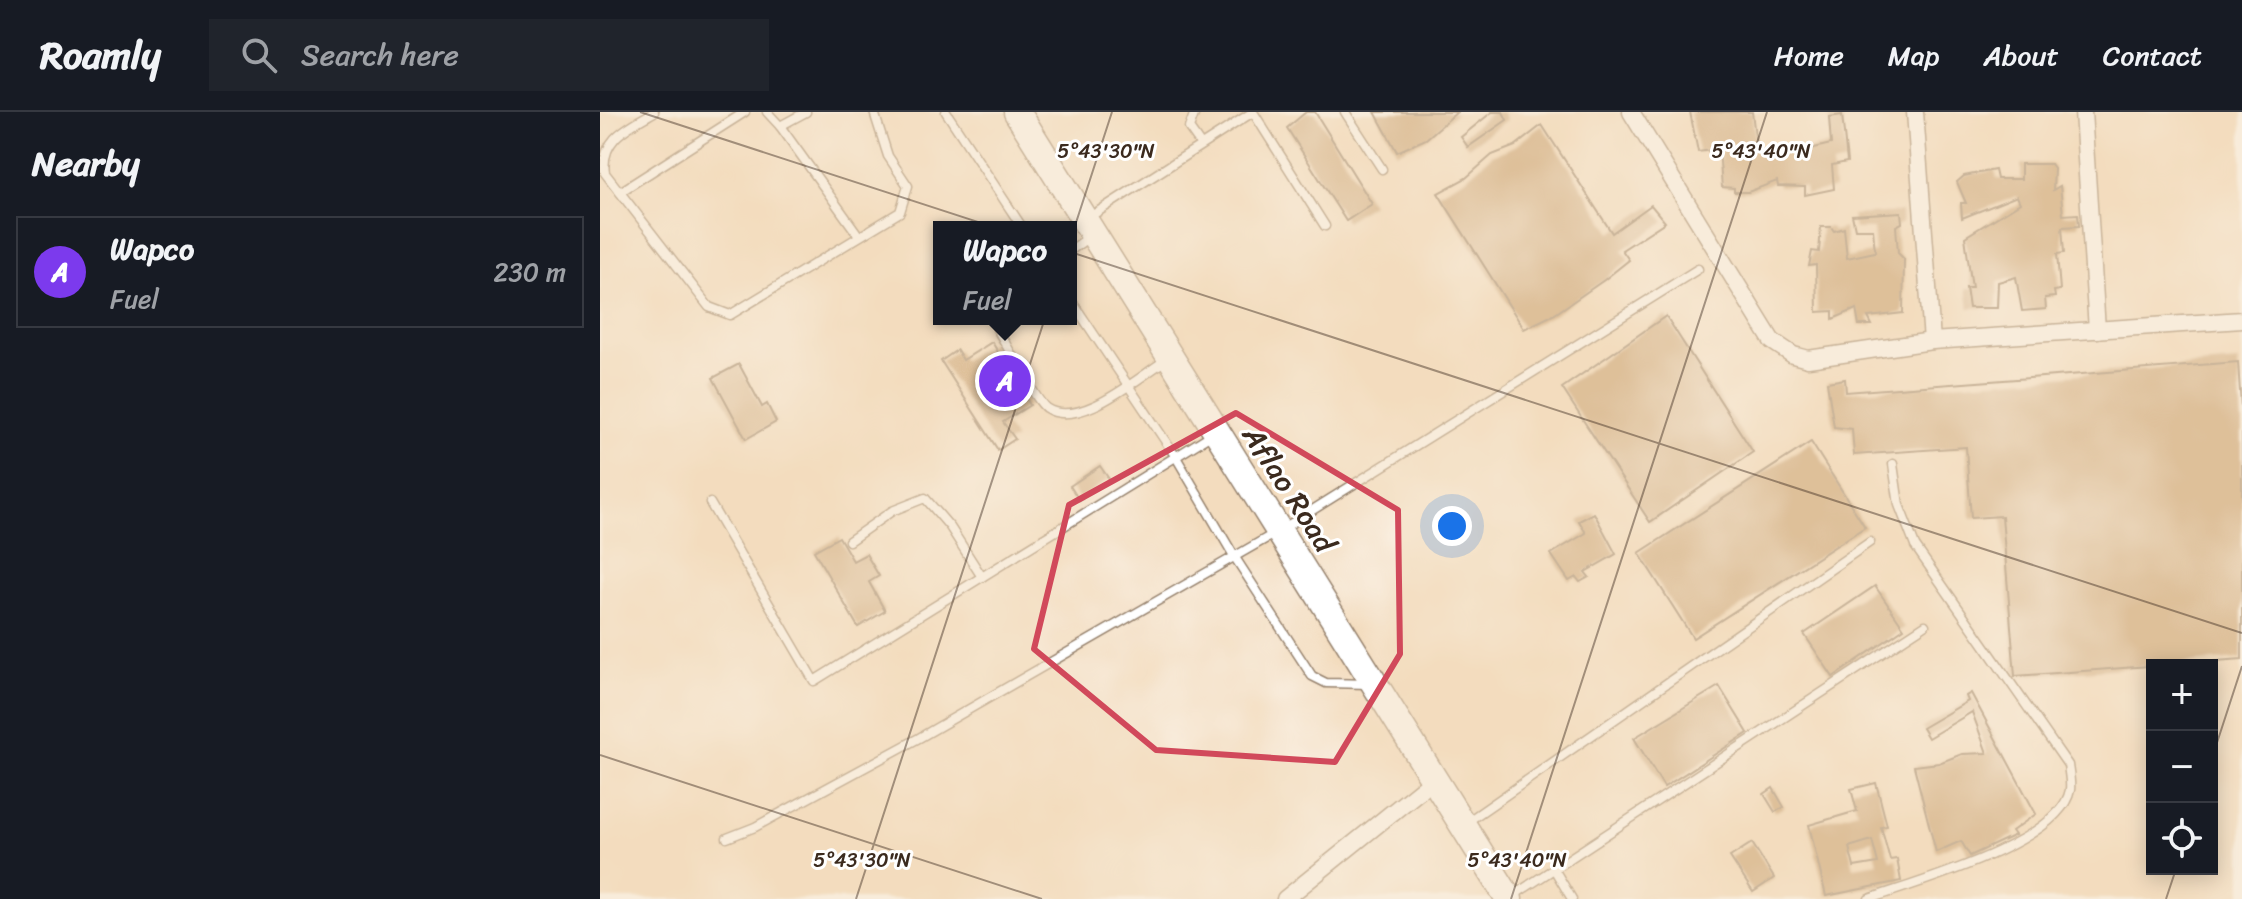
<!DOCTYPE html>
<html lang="en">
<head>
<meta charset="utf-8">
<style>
  body { margin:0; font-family:Sriracha,sans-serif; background:#20242c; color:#f1f3f6 }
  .controls { position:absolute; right:24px; bottom:24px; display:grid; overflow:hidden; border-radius:0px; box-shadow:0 4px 20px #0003 }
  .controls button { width:72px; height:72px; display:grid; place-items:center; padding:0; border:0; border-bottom:2px solid #363941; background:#171b24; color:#f1f3f6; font:40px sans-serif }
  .you { position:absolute; left:852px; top:414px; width:28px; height:28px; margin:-20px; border:6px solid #fff; border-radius:50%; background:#1a73e8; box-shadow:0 0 0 12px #1a73e833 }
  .badge { display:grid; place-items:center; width:52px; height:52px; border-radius:50%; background:#7c3aed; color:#fff; font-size:26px; font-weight:700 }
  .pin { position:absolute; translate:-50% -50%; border:4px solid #fff; box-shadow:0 2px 8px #0006 }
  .popup { position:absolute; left:333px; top:109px; width:144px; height:104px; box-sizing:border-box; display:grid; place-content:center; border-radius:0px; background:#171b24; filter:drop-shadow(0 2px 6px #0005); font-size:26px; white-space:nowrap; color:#9ea1a6 }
  .popup b { font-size:30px; color:#f1f3f6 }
  .popup::after { content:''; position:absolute; left:50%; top:100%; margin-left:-16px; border:16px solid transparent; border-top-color:#171b24 }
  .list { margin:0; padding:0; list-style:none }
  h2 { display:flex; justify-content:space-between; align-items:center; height:104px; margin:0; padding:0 32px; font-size:34px }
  h2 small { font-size:26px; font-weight:400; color:#9ea1a6 }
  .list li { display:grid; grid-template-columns:52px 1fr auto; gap:24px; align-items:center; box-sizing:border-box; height:112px; margin:0 16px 16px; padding:0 16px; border:2px solid #363941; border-radius:0px }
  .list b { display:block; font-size:30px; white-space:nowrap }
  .list p { margin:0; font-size:26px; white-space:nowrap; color:#9ea1a6 }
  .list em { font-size:26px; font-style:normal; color:#9ea1a6 }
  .icon { flex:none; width:44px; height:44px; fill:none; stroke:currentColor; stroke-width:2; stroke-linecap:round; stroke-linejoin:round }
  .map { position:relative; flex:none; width:1642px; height:787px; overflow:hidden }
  header { display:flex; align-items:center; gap:48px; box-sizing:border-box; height:112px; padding:0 40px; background:#171b24; border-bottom:2px solid #363941 }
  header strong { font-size:38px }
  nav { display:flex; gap:44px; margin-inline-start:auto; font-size:28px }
  .search { width:560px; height:72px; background:#20242c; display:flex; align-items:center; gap:20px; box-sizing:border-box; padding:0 28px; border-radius:0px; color:#9ea1a6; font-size:30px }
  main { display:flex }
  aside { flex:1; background:#171b24 }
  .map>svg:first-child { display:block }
</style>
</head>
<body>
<header>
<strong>Roamly</strong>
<div class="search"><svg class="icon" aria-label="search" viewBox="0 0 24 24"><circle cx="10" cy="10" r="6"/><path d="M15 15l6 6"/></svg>Search here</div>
<nav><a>Home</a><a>Map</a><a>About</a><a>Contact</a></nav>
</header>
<main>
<aside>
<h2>Nearby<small></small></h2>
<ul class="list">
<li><span class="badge">A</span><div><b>Wapco</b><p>Fuel</p></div><em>230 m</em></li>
</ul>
</aside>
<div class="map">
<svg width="1642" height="787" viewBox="0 0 1642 787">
  <rect width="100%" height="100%" fill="#fff"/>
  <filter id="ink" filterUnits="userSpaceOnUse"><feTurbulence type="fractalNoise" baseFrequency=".0125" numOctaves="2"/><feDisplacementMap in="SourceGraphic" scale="16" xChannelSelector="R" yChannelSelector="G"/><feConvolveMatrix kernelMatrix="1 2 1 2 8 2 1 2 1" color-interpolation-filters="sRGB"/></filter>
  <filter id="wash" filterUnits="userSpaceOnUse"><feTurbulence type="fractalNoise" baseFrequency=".006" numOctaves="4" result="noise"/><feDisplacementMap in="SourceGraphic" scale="32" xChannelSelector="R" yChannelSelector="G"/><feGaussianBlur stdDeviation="1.8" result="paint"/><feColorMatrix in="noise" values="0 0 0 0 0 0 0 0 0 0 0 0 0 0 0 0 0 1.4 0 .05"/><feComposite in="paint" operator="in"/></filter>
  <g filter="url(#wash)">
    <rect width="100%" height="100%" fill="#f3dcbe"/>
    <g id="blocks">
      <g fill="#c59d6e" fill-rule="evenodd">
        <path d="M706 0H715L772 92 746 109 687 16Z"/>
        <path d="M775 0H857L826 27 797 40Z"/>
        <path d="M892 0H903L907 8 868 35 861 25Z"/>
        <path d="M1090 0H1152L1157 40 1206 38 1231 32 1229 5 1242 3 1247 50 1232 53 1234 77 1205 83V75L1178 74 1177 69 1148 80H1134V76L1122 75 1119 37 1098 40Z"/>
        <path d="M942 13 1012 121 1051 93 1065 110 1022 138 1029 148 1004 168 955 202 924 217 838 81 866 66 892 43 915 34Z"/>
        <path d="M1421 52H1451L1454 56 1453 78 1460 74 1463 103 1478 102 1479 114 1462 115 1464 141 1457 142 1460 178 1454 179 1455 185 1445 186 1446 197 1422 199 1416 165 1398 170 1397 196H1369L1366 176H1372L1365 125 1420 91 1417 84 1362 106 1361 91H1366L1357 70 1364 64 1395 58 1397 67H1421Z"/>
        <path d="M1301 100 1302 111 1296 114 1298 141 1304 147 1303 201 1268 205 1272 213H1259L1256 197 1233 207V199L1217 200 1216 153 1209 154 1212 139 1219 140 1221 115H1231L1234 119 1244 116 1247 146 1275 140 1273 117H1255L1252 103Z"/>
        <path d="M1066 204 1153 340 1050 410 962 276Z"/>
        <path d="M392 230 430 293 403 310 415 327 398 338 341 249 357 238 363 248Z"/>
        <path d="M1638 250 1642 311V547L1415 564 1402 404 1371 406 1366 335 1254 343 1252 317 1234 315 1227 270 1245 267 1246 280Z"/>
        <path d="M139 252 162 295 167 292 176 310 146 327 113 266Z"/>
        <path d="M1211 330 1265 415 1093 526 1039 441Z"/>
        <path d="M500 354 509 367 479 388 470 374Z"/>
        <path d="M994 401 1016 442 985 460 989 465 980 470 976 465 969 469 951 442 986 421 979 409Z"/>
        <path d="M239 425 253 449 266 442 279 464 269 470 285 499 258 515 214 439Z"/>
        <path d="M1275 474 1304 516 1233 565 1204 522Z"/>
        <path d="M1119 574 1148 621 1064 675 1034 626Z"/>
        <path d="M1371 581 1436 702 1412 719 1415 723 1370 744 1361 729 1336 740 1314 654 1339 651 1362 642 1387 641 1372 600 1328 626 1322 616 1368 589 1366 584Z"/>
        <path d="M1276 671 1287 714 1281 715 1290 748 1297 747 1301 769 1226 784 1209 713 1257 699 1251 677ZM1272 728 1278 751 1254 755 1249 735Z"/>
        <path d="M1173 676 1184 695 1175 700 1164 682Z"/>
        <path d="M1152 731 1174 766 1153 780 1130 745Z"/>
      </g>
    </g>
  </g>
  <g filter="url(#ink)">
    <use href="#blocks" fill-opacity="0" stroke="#97836e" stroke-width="2"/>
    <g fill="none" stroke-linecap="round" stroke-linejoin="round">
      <defs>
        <g id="service">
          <path d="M54 0C29 15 0 26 5 61L109 195 130 203 300 100 308 74 288 44 274 0"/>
          <path d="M167 0 180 14"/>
          <path d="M206 0 180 14 259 124"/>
          <path d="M346 0 422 115"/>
          <path d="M595 0 589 16 601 33"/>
          <path d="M745 0 782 57"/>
          <path d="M20 80 145 0"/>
          <path d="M488 106 653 0 725 114"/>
          <path d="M471 138 489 125"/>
          <path d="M471 188 576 345 634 444 712 564 726 571 770 572"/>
          <path d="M397 207V217C407 233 435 288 446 296 479 318 537 266 566 248"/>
          <path d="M110 391 214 569 614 321"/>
          <path d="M249 429 292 399 325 386 350 415 382 465"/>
          <path d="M867 710 1270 430"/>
          <path d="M127 726 155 715 319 626 679 419 1098 157"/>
          <path d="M954 757 972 787"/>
          <path d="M911 785 1325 513"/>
          <path d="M1269 787C1315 771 1460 731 1470 678 1471 671 1469 661 1468 653L1315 434 1299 393 1293 352"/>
        </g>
        <g id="minor">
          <path d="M1031 0 1172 229 1193 243 1208 247 1332 229 1642 208"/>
          <path d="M1315 0 1332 229"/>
          <path d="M1483 0 1497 218"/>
          <path d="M685 787 834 667"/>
        </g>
        <path id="trunk" d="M417 0 909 787"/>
      </defs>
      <use href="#service" stroke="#97836e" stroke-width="11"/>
      <use href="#minor" stroke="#97836e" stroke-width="19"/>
      <use href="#trunk" stroke="#97836e" stroke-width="29"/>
      <use href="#service" stroke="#fff" stroke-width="8"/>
      <use href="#minor" stroke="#fff" stroke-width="16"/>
      <use href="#trunk" stroke="#fff" stroke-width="26"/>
    </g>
  </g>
  <path d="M0 0H1642V787H0ZM636 301 798 398 800 542 735 650 556 638 434 537 469 393Z" fill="#f3dcbe" fill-opacity=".55" fill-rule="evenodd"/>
  <path fill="none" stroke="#d1495b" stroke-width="6" stroke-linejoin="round" d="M636 301 798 398 800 542 735 650 556 638 434 537 469 393Z"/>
  <path fill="none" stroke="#3b2a1e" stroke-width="2" stroke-opacity="0.45" d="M40 0 1642 521M0 643 442 787M1612 646 1642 554M256 787 512 0M911 787 1167 0M1566 787 1576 757"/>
  <g text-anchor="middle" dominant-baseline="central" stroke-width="6" stroke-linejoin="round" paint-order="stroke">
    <g font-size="30" fill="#3b2a1e" stroke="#fff">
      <text transform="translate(689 377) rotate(57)">Aflao Road</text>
    </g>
  </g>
  <g font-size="20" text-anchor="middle" fill="#3b2a1e" stroke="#fff" stroke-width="6" stroke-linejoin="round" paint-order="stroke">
    <text x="506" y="46">5°43'30"N</text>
    <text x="1161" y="46">5°43'40"N</text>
    <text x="262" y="755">5°43'30"N</text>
    <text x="917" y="755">5°43'40"N</text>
  </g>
</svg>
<div class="controls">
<button>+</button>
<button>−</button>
<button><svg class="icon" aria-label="locate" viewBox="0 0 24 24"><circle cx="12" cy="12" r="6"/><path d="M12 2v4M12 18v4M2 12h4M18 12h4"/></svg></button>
</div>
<div class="you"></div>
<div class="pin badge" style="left:405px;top:269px">A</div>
<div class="popup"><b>Wapco</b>Fuel</div>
</div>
</main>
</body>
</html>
